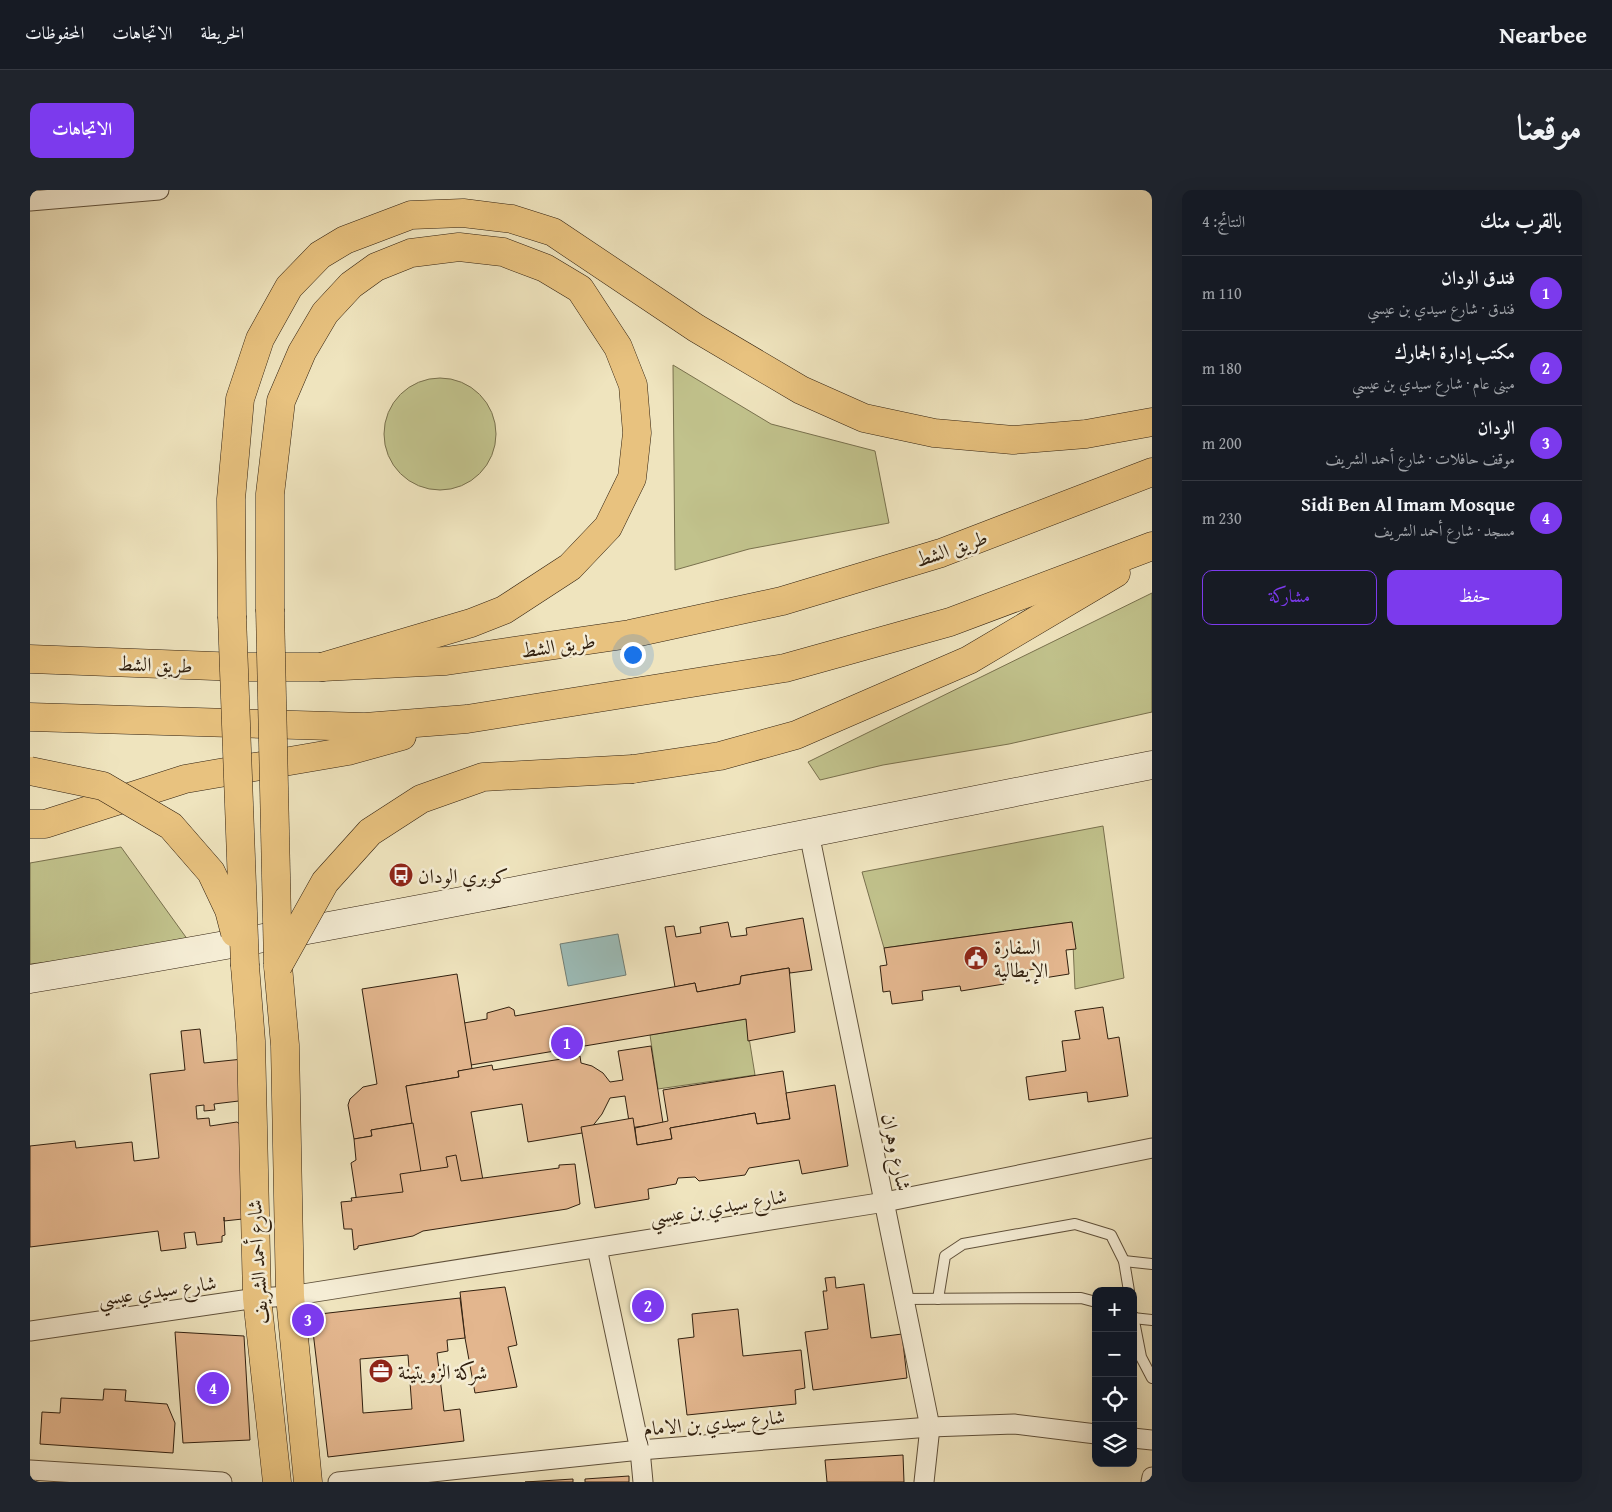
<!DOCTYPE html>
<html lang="ar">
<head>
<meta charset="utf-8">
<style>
  body { margin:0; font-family:"Gentium Book Plus",Amiri,serif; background:#20242c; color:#f1f3f6; direction:rtl }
  .controls { position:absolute; right:15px; bottom:15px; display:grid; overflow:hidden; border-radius:10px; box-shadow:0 5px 20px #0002 }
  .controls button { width:45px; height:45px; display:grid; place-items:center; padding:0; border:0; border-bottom:1px solid #363941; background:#171b24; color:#f1f3f6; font:25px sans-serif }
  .you { position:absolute; left:602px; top:464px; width:18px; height:18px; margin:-12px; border:4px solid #fff; border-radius:50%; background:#1a73e8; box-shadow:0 0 0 8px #1a73e833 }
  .badge { display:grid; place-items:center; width:32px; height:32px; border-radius:50%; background:#7c3aed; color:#fff; font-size:16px; font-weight:700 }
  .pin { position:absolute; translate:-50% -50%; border:2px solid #fff; box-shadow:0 1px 5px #0006 }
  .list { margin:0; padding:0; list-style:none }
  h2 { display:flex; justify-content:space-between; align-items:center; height:65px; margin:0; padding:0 20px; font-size:21px }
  h2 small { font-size:16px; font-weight:400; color:#9ea1a6 }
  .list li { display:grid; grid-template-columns:32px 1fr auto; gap:15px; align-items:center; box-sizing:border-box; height:75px; padding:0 20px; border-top:1px solid #363941 }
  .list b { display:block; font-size:19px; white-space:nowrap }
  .list p { margin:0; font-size:16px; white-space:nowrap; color:#9ea1a6 }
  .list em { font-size:16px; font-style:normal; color:#9ea1a6 }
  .actions { display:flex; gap:10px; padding:15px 20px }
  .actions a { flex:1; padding:11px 0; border:1px solid #7c3aed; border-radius:10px; text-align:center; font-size:18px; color:#7c3aed }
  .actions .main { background:#7c3aed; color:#fff }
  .icon { flex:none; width:28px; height:28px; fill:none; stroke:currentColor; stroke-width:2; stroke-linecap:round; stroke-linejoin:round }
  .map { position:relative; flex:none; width:1122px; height:1292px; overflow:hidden; direction:ltr; border-radius:10px }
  header { display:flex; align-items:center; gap:30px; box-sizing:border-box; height:70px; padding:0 25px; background:#171b24; border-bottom:1px solid #363941 }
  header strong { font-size:24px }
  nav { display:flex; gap:28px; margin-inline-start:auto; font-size:18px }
  .intro { display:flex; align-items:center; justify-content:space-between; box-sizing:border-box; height:120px; padding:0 30px }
  h1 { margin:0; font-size:35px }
  .button { padding:12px 22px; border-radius:10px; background:#7c3aed; color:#fff; font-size:18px; font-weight:700 }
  main { display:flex; gap:30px; padding:0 30px }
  aside { flex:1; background:#171b24; border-radius:10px; box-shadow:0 5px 20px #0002 }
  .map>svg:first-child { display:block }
</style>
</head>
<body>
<header>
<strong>Nearbee</strong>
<nav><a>الخريطة</a><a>الاتجاهات</a><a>المحفوظات</a></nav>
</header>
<div class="intro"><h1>موقعنا</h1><a class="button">الاتجاهات</a></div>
<main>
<aside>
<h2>بالقرب منك<small>النتائج: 4</small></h2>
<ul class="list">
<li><span class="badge">1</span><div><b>فندق الودان</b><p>فندق · شارع سيدي بن عيسي</p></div><em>110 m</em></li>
<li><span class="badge">2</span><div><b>مكتب إدارة الجمارك</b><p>مبنى عام · شارع سيدي بن عيسي</p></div><em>180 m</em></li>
<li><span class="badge">3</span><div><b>الودان</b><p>موقف حافلات · شارع أحمد الشريف</p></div><em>200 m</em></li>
<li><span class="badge">4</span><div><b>Sidi Ben Al Imam Mosque</b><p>مسجد · شارع أحمد الشريف</p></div><em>230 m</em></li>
</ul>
<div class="actions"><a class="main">حفظ</a><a>مشاركة</a></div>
</aside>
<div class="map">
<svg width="1122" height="1292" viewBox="0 0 1122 1292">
  <rect width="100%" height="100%" fill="#efe4be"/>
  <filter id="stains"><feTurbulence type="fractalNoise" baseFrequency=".004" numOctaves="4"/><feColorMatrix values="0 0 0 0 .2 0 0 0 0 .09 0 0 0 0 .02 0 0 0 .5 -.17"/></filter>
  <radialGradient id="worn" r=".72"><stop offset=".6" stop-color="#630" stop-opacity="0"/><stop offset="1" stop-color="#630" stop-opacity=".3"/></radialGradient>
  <g fill="#c1c28c" stroke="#79714e">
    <path d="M643 175 741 234 845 261 859 333 719 359 645 380Z"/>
    <circle cx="410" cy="244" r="56"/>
    <path d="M1122 403V522L979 554 853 575 790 590 778 572Z"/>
    <path d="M1073 636 1094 788 1045 799 1042 732 854 758 832 682Z"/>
    <path d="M91 657 163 757 0 774V673Z"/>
    <path d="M716 829 725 885 628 899 620 845Z"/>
  </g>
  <path fill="#9cbdb9" stroke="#717e75" d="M588 744 596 785 538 796 530 754Z"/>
  <g fill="#e3b68e" stroke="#31200f" fill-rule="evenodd">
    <path d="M773 728 782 780 760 783 759 778 711 786 710 794 667 802 665 793 645 797 635 737 644 736 646 747 671 743 670 737 698 732 701 747 717 745 716 738Z"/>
    <path d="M1042 732 1046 759 1036 760 1039 784 1014 788 1012 778 972 784 974 794 931 801 930 796 892 801 893 810 862 814 860 801 853 802 850 776 857 775 854 758Z"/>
    <path d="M759 778 765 842 718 851 716 829 441 875 434 833 457 829V823L479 817 484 820 485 826 665 793 667 802 710 794 711 786Z"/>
    <path d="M427 784 442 879 428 881 429 887 376 896 383 933 341 940 342 946 324 949 318 915 320 909 333 897 347 894 332 799Z"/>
    <path d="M1073 817 1078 849 1089 847 1098 906 1058 912 1057 902 999 910 996 887 1036 881 1032 851 1050 849 1045 821Z"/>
    <path d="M170 839 174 873 213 869 217 910 184 914 185 920 174 921V915L166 916 167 929 179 928 180 936 207 932 214 937 222 1028 194 1031V1027L195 1045 192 1046V1052L167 1055 165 1042 154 1043 156 1058 131 1061 128 1041 0 1057V956L45 951 46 958 102 952 104 971 129 968 120 884 155 880 151 841Z"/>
    <path d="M621 856 633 933 600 938 595 906 580 908 572 924 558 942 498 952 492 914 441 922 454 996 443 997 445 1008 406 1015 404 1006 394 1008 376 896 429 887 428 881 462 875 463 880 550 866 551 873 562 876 573 883 580 892 593 890 588 861Z"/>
    <path d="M753 881 760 929 727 934 725 923 640 938 642 949 607 955 605 938 638 931 633 900Z"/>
    <path d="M805 895 818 976 772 984 769 970 719 978 715 985 669 991 665 987 648 988 646 994 618 999 619 1009 565 1018 551 937 603 928 607 955 642 949 640 938 725 923 727 934 760 929 756 903Z"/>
    <path d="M383 933 398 1024 330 1033 321 973 326 970 324 949 342 946 341 940Z"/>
    <path d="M426 965 431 991 529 978V975L545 974 550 1014 537 1019 393 1041 383 1046 328 1056V1058L324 1060 322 1039H314L311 1012 322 1011 321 1008 373 1002 370 984 418 977 416 967Z"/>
    <path d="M805 1087 806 1098 834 1094 841 1148 872 1144 877 1188 783 1200 775 1142 798 1139 793 1101H797L795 1088Z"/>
    <path d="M475 1097 487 1155 478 1157 487 1197 445 1203 435 1148 430 1102Z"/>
    <path d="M430 1108 435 1148 417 1150 418 1161 407 1163 414 1221 430 1219 434 1251 298 1267 281 1125ZM378 1165 382 1219 333 1223 330 1169Z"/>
    <path d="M708 1119 713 1166 771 1160 775 1198 765 1200 766 1214 657 1225 648 1149 664 1147 662 1124Z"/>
    <path d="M145 1142 214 1146 220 1250 153 1253Z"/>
    <path d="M74 1199 96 1200 95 1211 137 1214 145 1233 143 1263 10 1254 12 1222 30 1223 31 1208 73 1210Z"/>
    <path d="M873 1265 874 1292H797L795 1270Z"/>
    <path d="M599 1286V1292H555V1289Z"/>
    <path d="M543 1289V1292H495Z"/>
  </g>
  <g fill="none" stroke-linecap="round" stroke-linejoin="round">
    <defs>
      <g id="lane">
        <path d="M1094 1071 1122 1074"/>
        <path d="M874 1109 1051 1108 1066 1112"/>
        <path d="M908 1109 915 1066 933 1054 1045 1034 1081 1045 1094 1071 1099 1101"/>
        <path d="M1103 1126 1111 1167 1122 1188"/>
        <path d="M1103 1128 1122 1130"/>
      </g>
      <g id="street">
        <path d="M0 11 129 0"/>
        <path d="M779 643 900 1237 894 1292"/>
        <path d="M567 1058 610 1260 613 1292"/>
        <path d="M0 1141 227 1108 260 1106 855 1012 1122 958"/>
        <path d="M1103 1248 1122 1250"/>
        <path d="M0 1280 192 1292"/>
        <path d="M308 1292 610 1260 900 1237 984 1234 1066 1244"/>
        <path d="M1121 1292 1122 1287"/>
      </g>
      <path id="secondary" d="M0 789C375 726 748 649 1122 575"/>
      <g id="highway">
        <path d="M240 419V304L251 211 272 162 295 123 321 95 346 77 381 63 429 57 473 62 515 78 550 99 588 157 603 195 607 243 602 288 578 337 540 377 474 420 441 433 292 477"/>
        <path d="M202 426 201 309 210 209 230 149 259 97 290 65 315 50 381 25 433 23 482 29 523 42 666 138 771 200 834 228 904 243 983 250 1056 244 1122 232"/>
        <path d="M0 469 210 477H292L416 471 600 444 752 411 911 363 1122 282"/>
        <path d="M0 527 335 537 437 529 755 478 920 432 1122 356"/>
        <path d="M603 579 690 566 766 545 939 470 1086 383"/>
        <path d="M0 634H15L155 589 318 561 372 546"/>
        <path d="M215 776 221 851 227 1108 247 1292"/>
        <path d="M248 776 255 855 260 1106 278 1292"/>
      </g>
    </defs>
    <use href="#lane" stroke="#60513b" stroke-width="12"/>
    <use href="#street" stroke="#60513b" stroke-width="21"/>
    <use href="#secondary" stroke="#31200f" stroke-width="29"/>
    <use href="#highway" stroke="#31200f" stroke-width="29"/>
    <use href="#lane" stroke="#f5edd5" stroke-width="10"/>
    <use href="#street" stroke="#f5edd5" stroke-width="19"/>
    <use href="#secondary" stroke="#f5edd5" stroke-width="28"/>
    <use href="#highway" stroke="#e8c27f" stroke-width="28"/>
    <defs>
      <g id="highway-bridge">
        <path d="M240 419 248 774"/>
        <path d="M202 426 215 776"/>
        <path d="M0 581 73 596 141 636 181 682 199 720 205 743"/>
        <path d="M248 776 295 692 340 642 391 609 453 587 603 579"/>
      </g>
    </defs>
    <use href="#highway-bridge" stroke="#31200f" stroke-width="29" stroke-linecap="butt"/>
    <use href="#highway-bridge" stroke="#e8c27f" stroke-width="28"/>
  </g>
  <defs>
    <symbol id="bus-disc" viewBox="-11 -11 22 22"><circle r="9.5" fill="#8f2418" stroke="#f5edd5"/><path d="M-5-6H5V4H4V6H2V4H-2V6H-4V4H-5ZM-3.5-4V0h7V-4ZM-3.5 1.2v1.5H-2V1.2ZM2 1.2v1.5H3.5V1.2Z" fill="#fff"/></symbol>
    <symbol id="civic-disc" viewBox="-11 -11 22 22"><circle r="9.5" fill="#8f2418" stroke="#f5edd5"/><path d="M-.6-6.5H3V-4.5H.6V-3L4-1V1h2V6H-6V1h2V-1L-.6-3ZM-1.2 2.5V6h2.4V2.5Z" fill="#fff"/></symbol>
    <symbol id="office-disc" viewBox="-11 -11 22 22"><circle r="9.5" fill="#8f2418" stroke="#f5edd5"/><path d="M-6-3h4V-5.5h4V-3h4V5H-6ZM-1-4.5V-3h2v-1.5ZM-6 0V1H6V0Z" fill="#fff"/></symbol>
  </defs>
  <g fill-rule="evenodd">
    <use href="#bus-disc" x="357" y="671" width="28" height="28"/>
    <use href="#civic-disc" x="932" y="754" width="28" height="28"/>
    <use href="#office-disc" x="337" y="1167" width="28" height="28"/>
  </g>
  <g text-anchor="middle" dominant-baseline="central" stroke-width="5" stroke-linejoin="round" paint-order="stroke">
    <g font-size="20" fill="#31200f" stroke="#f5edd5">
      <text transform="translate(921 358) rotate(-19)">طريق الشط</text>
      <text transform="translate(528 455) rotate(-8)">طريق الشط</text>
      <text transform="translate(125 474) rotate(2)">طريق الشط</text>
      <text transform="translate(867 962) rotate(78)">شارع وهران</text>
      <text transform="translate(688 1016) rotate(-9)">شارع سيدي بن عيسي</text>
      <text transform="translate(227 1072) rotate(-93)">شارع أحمد الشريف</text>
      <text transform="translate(127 1100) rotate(-8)">شارع سيدي عيسي</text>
      <text transform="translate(684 1232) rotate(-5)">شارع سيدي بن الامام</text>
    </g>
    <g font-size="20" fill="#31200f" stroke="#f5edd5" text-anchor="start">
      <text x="388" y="685">كوبري الودان</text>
      <text x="964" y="756">السفارة<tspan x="964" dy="23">الإيطالية</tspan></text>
      <text x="368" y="1181">شركة الزويتينة</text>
    </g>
  </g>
  <rect width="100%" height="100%" filter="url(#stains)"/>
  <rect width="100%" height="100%" fill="url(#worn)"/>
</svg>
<div class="controls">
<button>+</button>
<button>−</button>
<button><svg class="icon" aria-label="locate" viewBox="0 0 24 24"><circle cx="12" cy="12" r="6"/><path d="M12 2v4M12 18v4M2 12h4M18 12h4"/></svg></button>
<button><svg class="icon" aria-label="layers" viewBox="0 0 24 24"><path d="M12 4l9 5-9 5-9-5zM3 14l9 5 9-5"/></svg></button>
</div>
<div class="you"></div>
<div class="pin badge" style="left:537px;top:853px">1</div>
<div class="pin badge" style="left:618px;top:1116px">2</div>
<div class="pin badge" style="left:278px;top:1130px">3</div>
<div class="pin badge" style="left:183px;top:1198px">4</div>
</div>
</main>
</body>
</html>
